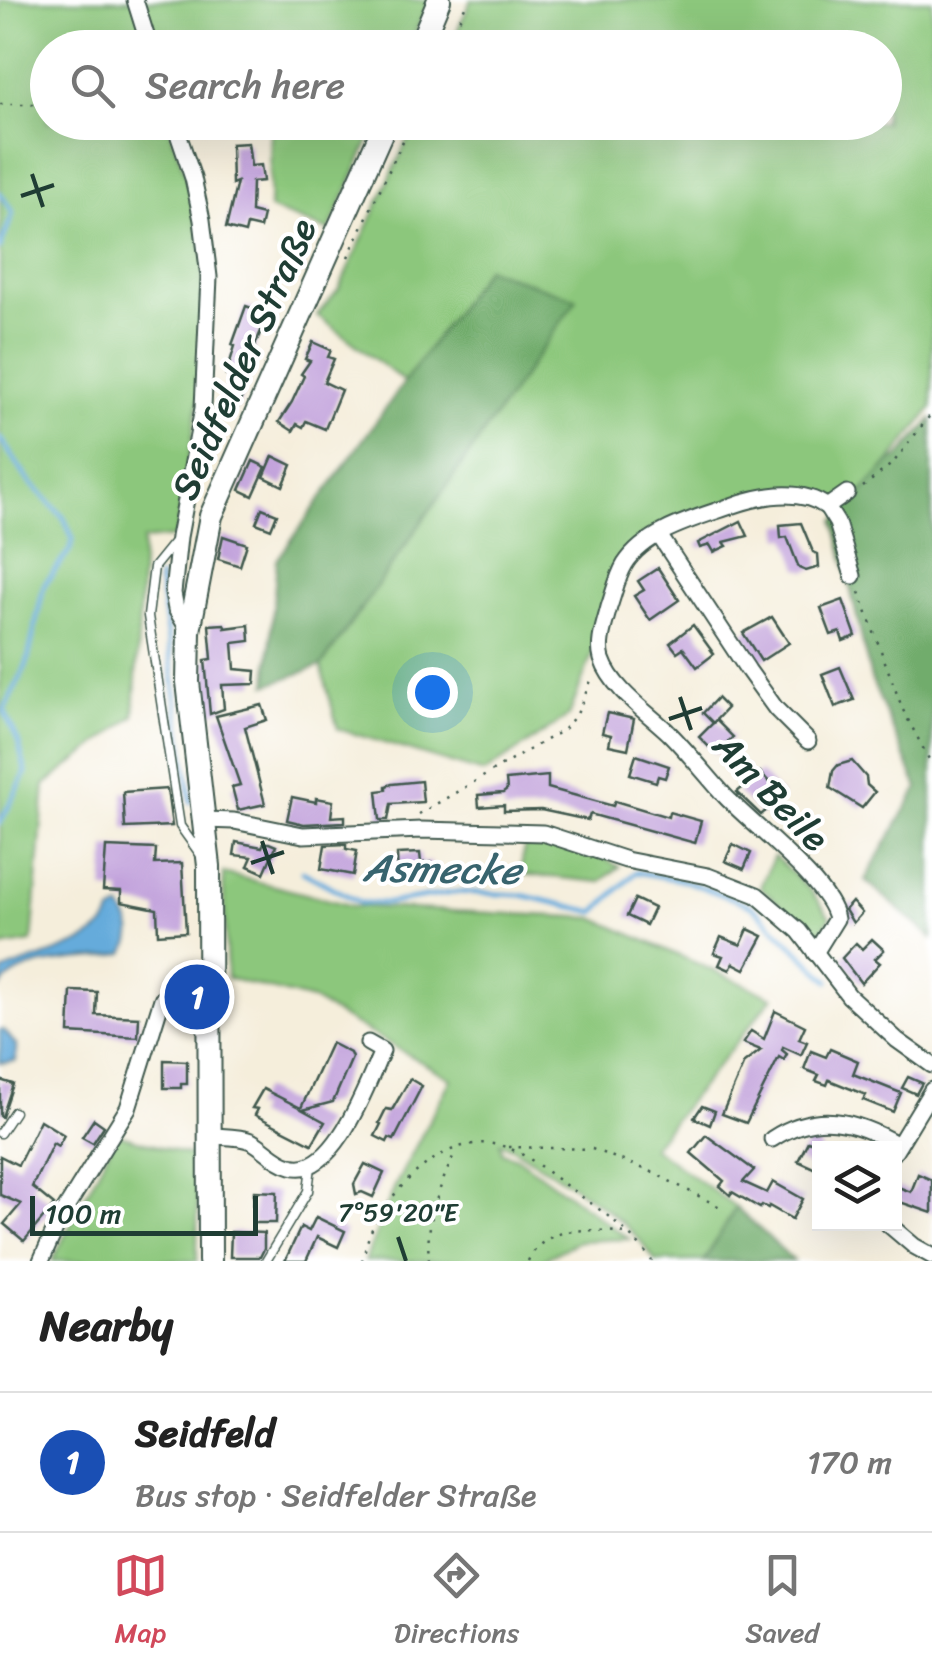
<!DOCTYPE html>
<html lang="en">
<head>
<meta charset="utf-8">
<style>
  body { margin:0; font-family:Sriracha,sans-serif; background:#f6f6f6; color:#222 }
  .controls { position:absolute; right:30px; bottom:30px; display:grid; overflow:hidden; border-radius:0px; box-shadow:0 10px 40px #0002 }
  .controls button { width:90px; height:90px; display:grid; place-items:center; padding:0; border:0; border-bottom:2px solid #e0e0e0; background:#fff; color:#222; font:50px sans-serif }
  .scale { position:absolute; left:30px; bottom:25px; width:228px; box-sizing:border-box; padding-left:10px; border:5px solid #1f3d34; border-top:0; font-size:28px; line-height:35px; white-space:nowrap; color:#1f3d34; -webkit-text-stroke:8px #fff; paint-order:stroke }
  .you { position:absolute; left:432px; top:692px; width:35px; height:35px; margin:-25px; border:8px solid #fff; border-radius:50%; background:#1a73e8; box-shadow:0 0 0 15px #1a73e833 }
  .badge { display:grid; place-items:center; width:65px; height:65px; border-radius:50%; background:#d1495b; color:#fff; font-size:32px; font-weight:700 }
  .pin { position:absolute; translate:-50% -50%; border:5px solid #fff; box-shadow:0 2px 10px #0006 }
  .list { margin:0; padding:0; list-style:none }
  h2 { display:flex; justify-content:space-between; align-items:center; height:130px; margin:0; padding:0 40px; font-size:42px }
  h2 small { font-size:32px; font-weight:400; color:#767676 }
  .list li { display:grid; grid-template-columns:65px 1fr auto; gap:30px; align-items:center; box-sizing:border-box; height:140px; padding:0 40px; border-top:2px solid #e0e0e0 }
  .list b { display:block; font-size:38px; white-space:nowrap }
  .list p { margin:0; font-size:32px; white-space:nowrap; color:#767676 }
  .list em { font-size:32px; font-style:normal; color:#767676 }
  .icon { flex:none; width:55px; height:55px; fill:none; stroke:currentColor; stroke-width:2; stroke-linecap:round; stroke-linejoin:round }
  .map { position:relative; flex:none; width:932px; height:1261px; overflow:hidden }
  .search { position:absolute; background:#fff; box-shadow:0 10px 40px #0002; left:30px; right:30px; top:30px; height:110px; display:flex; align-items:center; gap:25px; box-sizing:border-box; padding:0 35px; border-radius:55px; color:#767676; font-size:38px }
  .sheet { height:270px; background:#fff }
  nav { display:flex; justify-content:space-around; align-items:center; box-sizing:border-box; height:140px; border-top:2px solid #e0e0e0; background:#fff; font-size:28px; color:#767676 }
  nav a { display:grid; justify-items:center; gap:5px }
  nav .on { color:#d1495b }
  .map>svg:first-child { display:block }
</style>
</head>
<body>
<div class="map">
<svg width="932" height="1261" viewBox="0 0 932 1261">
  <rect width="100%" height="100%" fill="#fff"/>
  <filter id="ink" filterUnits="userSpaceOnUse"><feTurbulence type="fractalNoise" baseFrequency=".01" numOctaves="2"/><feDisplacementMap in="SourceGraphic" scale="20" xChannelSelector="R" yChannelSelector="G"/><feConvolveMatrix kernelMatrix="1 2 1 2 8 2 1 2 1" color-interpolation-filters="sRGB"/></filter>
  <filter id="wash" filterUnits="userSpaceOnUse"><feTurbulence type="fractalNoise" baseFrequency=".0048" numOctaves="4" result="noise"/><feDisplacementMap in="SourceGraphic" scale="40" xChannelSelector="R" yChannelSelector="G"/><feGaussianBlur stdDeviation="2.25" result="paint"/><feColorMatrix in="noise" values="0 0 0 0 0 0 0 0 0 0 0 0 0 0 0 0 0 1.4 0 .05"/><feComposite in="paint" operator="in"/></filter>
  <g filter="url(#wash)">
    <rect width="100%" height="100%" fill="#f5eedb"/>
    <g fill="#8cc77c" stroke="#568258" stroke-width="2.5">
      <path d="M0 0H430L409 47 48 48V122L168 123 187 179 204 257 200 392 176 537 143 540 134 716 45 785 32 942 0 947Z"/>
      <path d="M471 0H932V408L890 462 846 510C838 504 829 496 819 493 760 478 683 526 631 550L569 716 484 773 338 729 321 666 576 300 486 268 406 383 317 315 339 289 415 123 884 122V48L450 47Z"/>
      <path d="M271 123H377L329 231 269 209Z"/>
      <path d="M525 842 592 851 619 867 600 882 520 874Z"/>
      <path d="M774 856 810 890 830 917 818 938 760 887Z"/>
      <path d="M223 873 353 906 594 918 773 997 652 1147 736 1207 704 1261H655C628 1215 557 1177 512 1147L500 1143 502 1152 517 1157 629 1239 579 1241 540 1261H365L395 1186 451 1079 312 1000 227 978Z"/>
      <path d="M117 1134 198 1158 197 1261H52Z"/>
    </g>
    <g fill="#71ac6c" stroke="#487450" stroke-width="2.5">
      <path d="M486 268 577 299 321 666 267 685 277 560Z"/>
      <path d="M932 419V938L865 880 918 788 871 679 835 521 890 462 899 457Z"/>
      <path d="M736 1207 794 1261H704Z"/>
    </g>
    <g fill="#65abdb" stroke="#427488" stroke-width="2.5">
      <path d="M121 908C132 924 136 937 124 953 89 964 20 954 0 989L3 972C31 957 103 946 111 913Z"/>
      <path d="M0 1030H4L16 1045V1061L0 1063Z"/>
    </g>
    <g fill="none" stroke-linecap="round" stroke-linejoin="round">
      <g stroke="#65abdb" stroke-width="5">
        <path d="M0 193 13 213 0 248"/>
        <path d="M0 438 28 480 64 518 73 539 70 550 44 585 27 664 4 710 18 741 26 773 0 823"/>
        <path d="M159 578 191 802"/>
        <path d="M303 872 361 903H389L458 892 521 895 595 912 636 872 685 881 752 906 829 981"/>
        <path d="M886 1039 917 1067"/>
      </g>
    </g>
    <g id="blocks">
      <g fill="#c2a3dc">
        <path d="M248 143 251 166 261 165 263 181 252 182 251 212 263 215 260 228 247 225 245 233 226 228 237 182 232 184 231 144Z"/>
        <path d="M246 306 268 314 256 343 252 372 237 409 222 403 232 378 226 375 235 346 232 345Z"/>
        <path d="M313 342 331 350 328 357 334 359 324 382 341 390 325 429 306 421 303 427 297 424 293 431 279 422 292 402 304 376 301 374 310 361 305 359Z"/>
        <path d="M273 456 292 465 283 486 264 477Z"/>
        <path d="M253 461 266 467 253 496 240 490Z"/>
        <path d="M262 508 277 514 271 529 256 523Z"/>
        <path d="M741 521 748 536 724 542 727 546 714 552 710 545 700 548 698 543Z"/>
        <path d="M801 523 813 552 818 554 819 567 806 571 799 568 787 537 781 538 780 525Z"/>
        <path d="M223 536 247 544 240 566 218 559Z"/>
        <path d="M658 568 679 600 650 620 634 596 644 590 638 581Z"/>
        <path d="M843 600 856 636 843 641 840 632 831 635 821 608Z"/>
        <path d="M772 617 789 643 761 661 743 633Z"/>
        <path d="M224 624 225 628 249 625 250 641 233 643 235 669 256 671 255 684 222 685 224 709 210 714 205 660 212 659 209 625Z"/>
        <path d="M693 625 714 654 697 667 683 648 677 652 670 643Z"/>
        <path d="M840 667 854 700 835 707 822 674Z"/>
        <path d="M717 698 727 708 713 723 703 713Z"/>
        <path d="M262 705 267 720 245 727 265 804 238 810 232 787 240 785 216 716Z"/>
        <path d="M607 713 634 719 628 749 609 745 611 735 602 733Z"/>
        <path d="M716 720 733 737 716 754 699 737Z"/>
        <path d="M636 755 669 766 665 778 658 776 656 782 630 774Z"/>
        <path d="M852 761 866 777 867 785 875 792 862 808 830 788 833 771 838 765Z"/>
        <path d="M747 765 751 780 760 772 782 796 761 815 737 792 747 784 737 778 735 769Z"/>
        <path d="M548 776V788L613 806 615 801 668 817 669 812 701 821 695 843 590 814 588 820 541 810 504 811V805L479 807 478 795 503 793 507 790 506 780Z"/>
        <path d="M421 781 423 802 391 804 388 820H380L377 791 386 790V786L392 784Z"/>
        <path d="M167 789 172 826 125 828 123 792Z"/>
        <path d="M292 797 316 802V798L333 801 331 817 345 816V822L304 824 287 820Z"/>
        <path d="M236 842 262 847 264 843H269L276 846 264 873 248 866 252 857 234 855Z"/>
        <path d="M346 844V849L357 851 353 875 321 869 325 845Z"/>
        <path d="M733 844 751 853 744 869 725 861Z"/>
        <path d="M106 847 156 849 155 864 182 863 186 932 158 934 157 909 121 902V891L103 890Z"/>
        <path d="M420 853 421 863 431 862 432 880 398 881 397 854Z"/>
        <path d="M635 899 654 908 646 925 627 916Z"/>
        <path d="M852 902 862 913 853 923 845 910Z"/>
        <path d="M748 929 763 936 745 969 733 963 730 970 719 965 723 956 714 953 721 937 741 945Z"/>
        <path d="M872 939 884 950 875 959 880 963 861 983 842 958 856 943 862 949Z"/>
        <path d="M71 991 97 992 96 1015 139 1017 138 1037 69 1033Z"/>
        <path d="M775 1011 805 1026 799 1039 807 1042 801 1055 783 1047 782 1050 787 1054 784 1060 779 1057 746 1123 722 1114 744 1063 761 1050 743 1043 751 1031 764 1039Z"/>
        <path d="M331 1043 350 1053 352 1058 333 1102 303 1110 325 1122 312 1144 255 1115 258 1109 252 1108 263 1089 301 1108Z"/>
        <path d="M830 1049 858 1061 853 1074 901 1093 893 1112 863 1100 866 1095 829 1080 827 1085 816 1081 819 1075 804 1069 811 1051 826 1057Z"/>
        <path d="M164 1060 187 1061V1084H181V1088H164Z"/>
        <path d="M908 1077 922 1083 916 1094 902 1088Z"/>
        <path d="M410 1079 422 1086 394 1140 389 1138 387 1142 375 1136 381 1124 379 1123 386 1109 392 1110Z"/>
        <path d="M0 1080 13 1084 2 1117 0 1116Z"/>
        <path d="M702 1106 715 1111 710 1125 694 1118Z"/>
        <path d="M94 1119 104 1126 93 1143 82 1137Z"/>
        <path d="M40 1120 64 1135 58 1146 53 1143 32 1187 54 1205 24 1241 4 1224 21 1204 0 1195V1156L18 1165Z"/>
        <path d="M706 1135 754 1170 743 1182 767 1193 773 1182 803 1199 792 1219 769 1206 768 1208 762 1205 760 1208 732 1192 730 1195 720 1186 724 1181 691 1153Z"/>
        <path d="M808 1141 820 1146V1171L798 1161Z"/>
        <path d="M365 1164 384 1173 373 1197 362 1192 356 1194 354 1184Z"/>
        <path d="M918 1174 932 1180V1213L894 1200 898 1187 911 1192Z"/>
        <path d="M254 1191 277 1192 276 1223H253Z"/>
        <path d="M316 1217 345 1231 338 1247 317 1237 306 1261H285L301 1227 309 1231Z"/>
        <path d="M231 1232 264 1233V1249L260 1257H230Z"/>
      </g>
    </g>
  </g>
  <g filter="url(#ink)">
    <use href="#blocks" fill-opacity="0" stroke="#3f584d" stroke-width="2.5"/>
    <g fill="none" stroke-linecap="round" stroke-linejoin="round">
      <defs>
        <g id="service">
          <path d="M176 540 154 567 148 616 180 826 200 854"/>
          <path d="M0 1133 14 1112"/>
          <path d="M266 1261 308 1191 311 1166"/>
        </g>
        <g id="minor">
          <path d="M135 0 150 48"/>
          <path d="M174 122 193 178 202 220 209 277 203 408 179 537 173 593 176 609 189 631"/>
          <path d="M827 507 837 523 853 576"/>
          <path d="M659 535 748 670 776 709 808 741"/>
          <path d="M204 820 234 821 303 835 421 830 543 833 626 860 708 876 757 895 799 931 849 996 897 1040 932 1065"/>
          <path d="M815 953 836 919C831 885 751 824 725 796 706 775 689 753 669 733 647 712 612 689 602 659 597 642 605 624 609 607 614 593 617 577 625 564 646 531 696 518 731 506 759 496 800 487 827 507L847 493"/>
          <path d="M212 1136C224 1137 239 1136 251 1141 265 1148 275 1162 291 1166 334 1179 368 1082 382 1051L368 1043"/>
          <path d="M772 1139C816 1110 855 1120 898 1145"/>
          <path d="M895 1151 932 1090"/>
          <path d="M888 1224 914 1246 932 1256"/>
          <path d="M41 1261 61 1216 128 1108 162 999"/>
        </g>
        <g id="secondary">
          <path d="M419 48 439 0"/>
          <path d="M210 1261 209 866 188 682 189 631 211 516 386 122"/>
        </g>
      </defs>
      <use href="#service" stroke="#3f584d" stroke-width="11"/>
      <use href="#minor" stroke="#3f584d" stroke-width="19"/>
      <use href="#secondary" stroke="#3f584d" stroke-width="26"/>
      <g stroke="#3f584d" stroke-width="2.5" stroke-dasharray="2.5 8" stroke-linecap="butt">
        <path d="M447 48 468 0"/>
        <path d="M0 104H48"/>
        <path d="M348 257 412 122"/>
        <path d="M863 487 893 463 932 413"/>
        <path d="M859 592 903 710 932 765"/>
        <path d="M419 814 563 730 577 714 592 678"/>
        <path d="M179 996 186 991 190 978"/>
        <path d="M508 1147 592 1149 652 1172 720 1207"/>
        <path d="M362 1261C365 1251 367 1240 371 1231 394 1183 455 1123 513 1150 534 1159 553 1177 571 1189 602 1211 630 1230 652 1261"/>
        <path d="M429 1261C425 1221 440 1186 456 1150"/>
        <path d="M528 1261C547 1222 592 1230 628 1233"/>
      </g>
      <use href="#service" stroke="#fff" stroke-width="8"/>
      <use href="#minor" stroke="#fff" stroke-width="15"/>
      <use href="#secondary" stroke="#fff" stroke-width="22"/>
    </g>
  </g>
  <path fill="none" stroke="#1f3d34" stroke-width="4" d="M32 174 43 207M21 196 54 185M680 697 691 730M669 719 702 708M262 841 273 874M251 863 284 852M398 1237 406 1261"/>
  <g text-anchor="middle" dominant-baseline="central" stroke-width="8" stroke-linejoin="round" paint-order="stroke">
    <g font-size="38" fill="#1f3d34" stroke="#fff">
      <text transform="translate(244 359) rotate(-66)">Seidfelder Straße</text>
      <text transform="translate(771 792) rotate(46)">Am Beile</text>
    </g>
    <g font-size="40" font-style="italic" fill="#38646e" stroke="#fff">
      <text transform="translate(442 869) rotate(1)">Asmecke</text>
    </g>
  </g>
  <g font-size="25" text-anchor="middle" fill="#1f3d34" stroke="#fff" stroke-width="8" stroke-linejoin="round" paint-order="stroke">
    <text x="398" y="1221">7°59'20"E</text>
  </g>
</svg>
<div class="controls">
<button><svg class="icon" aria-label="layers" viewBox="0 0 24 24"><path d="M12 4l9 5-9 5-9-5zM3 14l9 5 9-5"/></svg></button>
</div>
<div class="scale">100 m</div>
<div class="you"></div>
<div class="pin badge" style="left:197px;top:997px;background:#1a4fb4">1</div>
<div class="search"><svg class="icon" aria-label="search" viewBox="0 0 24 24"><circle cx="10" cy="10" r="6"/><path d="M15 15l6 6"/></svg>Search here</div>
</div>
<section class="sheet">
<h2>Nearby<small></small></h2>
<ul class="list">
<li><span class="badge" style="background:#1a4fb4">1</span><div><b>Seidfeld</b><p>Bus stop · Seidfelder Straße</p></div><em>170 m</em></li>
</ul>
</section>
<nav>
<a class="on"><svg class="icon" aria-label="map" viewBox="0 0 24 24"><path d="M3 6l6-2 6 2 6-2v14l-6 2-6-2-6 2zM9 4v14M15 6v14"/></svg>Map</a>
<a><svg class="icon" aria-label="directions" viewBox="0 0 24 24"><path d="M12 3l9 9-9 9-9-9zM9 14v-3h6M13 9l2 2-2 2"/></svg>Directions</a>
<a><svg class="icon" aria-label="saved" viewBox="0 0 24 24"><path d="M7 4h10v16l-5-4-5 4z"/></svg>Saved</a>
</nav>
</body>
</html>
